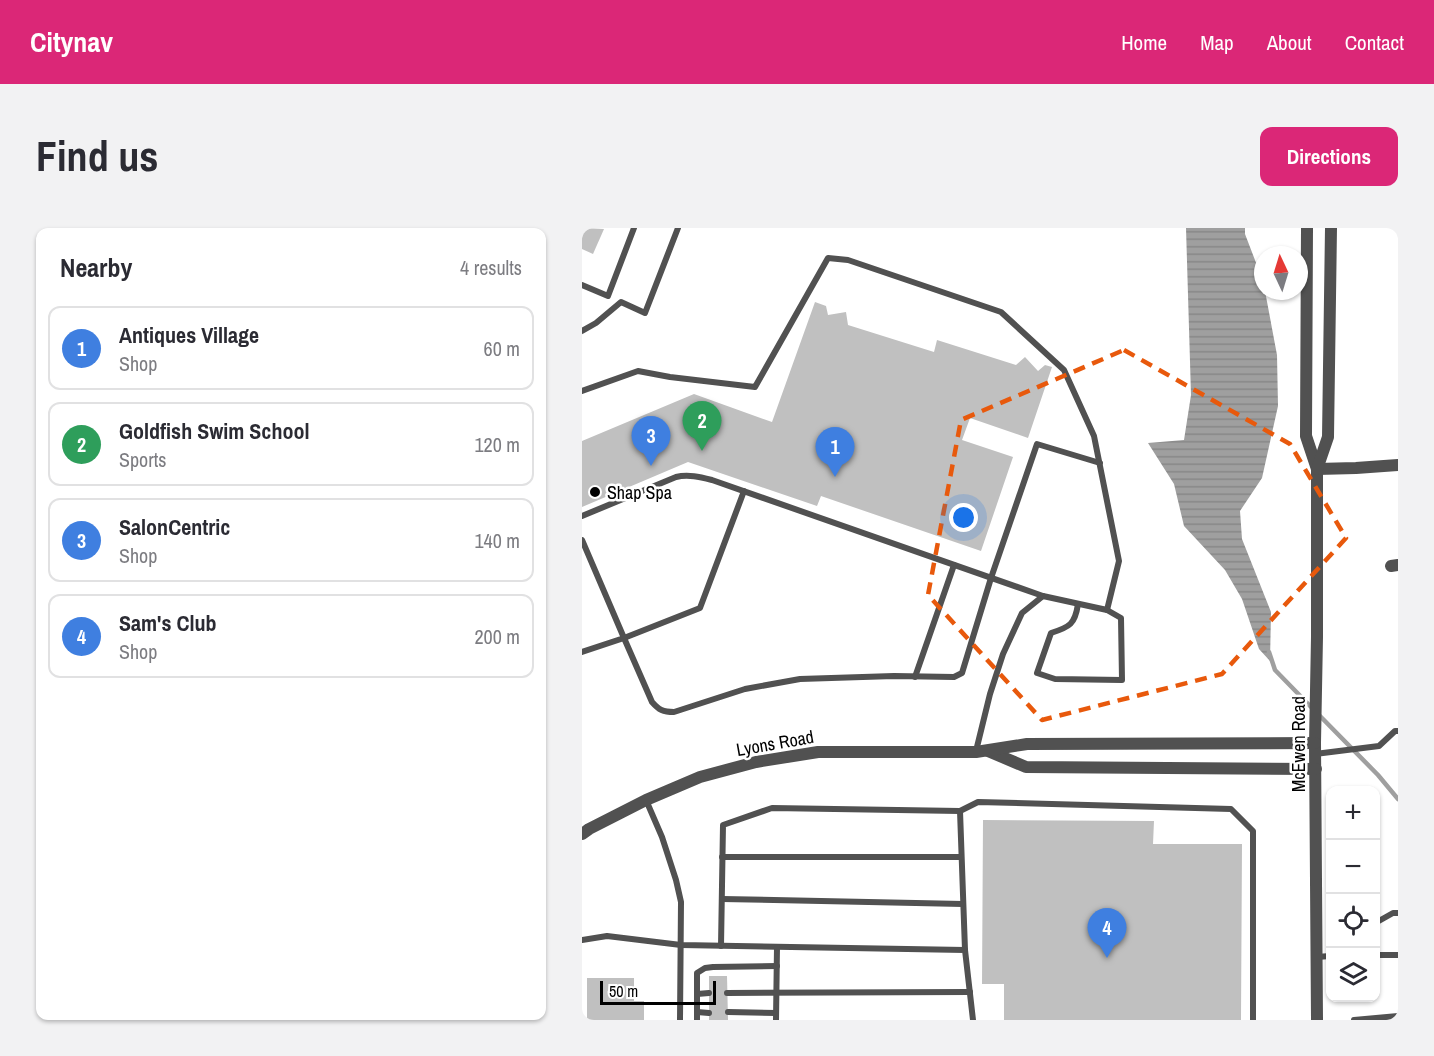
<!DOCTYPE html>
<html lang="en">
<head>
<meta charset="utf-8">
<style>
  body { margin:0; font-family:"Archivo Narrow",sans-serif; background:#f2f2f3; color:#2b2b33 }
  .controls { position:absolute; right:18px; bottom:18px; display:grid; overflow:hidden; border-radius:12px; box-shadow:0 2px 4px #0004 }
  .controls button { width:54px; height:54px; display:grid; place-items:center; padding:0; border:0; border-bottom:2px solid #e1e1e2; background:#fff; color:#2b2b33; font:30px sans-serif }
  .compass { position:absolute; left:672px; top:18px; width:54px; height:54px; border-radius:50%; background:#fff; box-shadow:0 2px 4px #0004; rotate:356deg }
  .scale { position:absolute; left:18px; bottom:15px; width:116px; box-sizing:border-box; padding-left:6px; border:3px solid #000; border-top:0; font-size:16px; line-height:21px; white-space:nowrap; color:#000; -webkit-text-stroke:4px #fff; paint-order:stroke }
  .you { position:absolute; left:382px; top:290px; width:21px; height:21px; margin:-15px; border:4px solid #fff; border-radius:50%; background:#1a73e8; box-shadow:0 0 0 9px #1a73e833 }
  .badge { display:grid; place-items:center; width:39px; height:39px; border-radius:50%; background:#db2777; color:#fff; font-size:20px; font-weight:700 }
  .pin { position:absolute; translate:-50% -50px; filter:drop-shadow(0 2px 3px #0008) }
  .pin::after { content:''; position:absolute; top:32px; width:21px; height:18px; background:inherit; clip-path:polygon(0 0,100% 0,50% 100%) }
  .list { margin:0; padding:0; list-style:none }
  h2 { display:flex; justify-content:space-between; align-items:center; height:78px; margin:0; padding:0 24px; font-size:26px }
  h2 small { font-size:20px; font-weight:400; color:#7c7c81 }
  .list li { display:grid; grid-template-columns:39px 1fr auto; gap:18px; align-items:center; box-sizing:border-box; height:84px; margin:0 12px 12px; padding:0 12px; border:2px solid #e1e1e2; border-radius:12px }
  .list b { display:block; font-size:22px; white-space:nowrap }
  .list p { margin:0; font-size:20px; white-space:nowrap; color:#7c7c81 }
  .list em { font-size:20px; font-style:normal; color:#7c7c81 }
  .icon { flex:none; width:33px; height:33px; fill:none; stroke:currentColor; stroke-width:2; stroke-linecap:round; stroke-linejoin:round }
  .map { position:relative; flex:none; width:816px; height:792px; overflow:hidden; border-radius:12px }
  header { display:flex; align-items:center; gap:36px; box-sizing:border-box; height:84px; padding:0 30px; background:#db2777; color:#fff }
  header strong { font-size:28px }
  nav { display:flex; gap:33px; margin-inline-start:auto; font-size:21px }
  .intro { display:flex; align-items:center; justify-content:space-between; box-sizing:border-box; height:144px; padding:0 36px }
  h1 { margin:0; font-size:42px }
  .button { padding:15px 27px; border-radius:12px; background:#db2777; color:#fff; font-size:21px; font-weight:700 }
  main { display:flex; gap:36px; padding:0 36px }
  aside { flex:1; background:#fff; border-radius:12px; box-shadow:0 2px 4px #0004 }
  .map>svg:first-child { display:block }
</style>
</head>
<body>
<header>
<strong>Citynav</strong>
<nav><a>Home</a><a>Map</a><a>About</a><a>Contact</a></nav>
</header>
<div class="intro"><h1>Find us</h1><a class="button">Directions</a></div>
<main>
<aside>
<h2>Nearby<small>4 results</small></h2>
<ul class="list">
<li><span class="badge" style="background:#3f7fe0">1</span><div><b>Antiques Village</b><p>Shop</p></div><em>60 m</em></li>
<li><span class="badge" style="background:#2e9e5b">2</span><div><b>Goldfish Swim School</b><p>Sports</p></div><em>120 m</em></li>
<li><span class="badge" style="background:#3f7fe0">3</span><div><b>SalonCentric</b><p>Shop</p></div><em>140 m</em></li>
<li><span class="badge" style="background:#3f7fe0">4</span><div><b>Sam's Club</b><p>Shop</p></div><em>200 m</em></li>
</ul>
</aside>
<div class="map">
<svg width="816" height="792" viewBox="0 0 816 792">
  <defs>
    <pattern id="water-rules" width="6" height="5" patternUnits="userSpaceOnUse" patternTransform="scale(1.5)"><rect width="6" height="5" fill="#9f9f9f"/><path d="M0 2.5h6" fill="none" stroke="#878787"/></pattern>
  </defs>
  <rect width="100%" height="100%" fill="#fff"/>
  <path fill="url(#water-rules)" d="M604 0H663V6L681 53V63H683L695 127 696 178 680 250 658 283 660 311 689 384 688 433 677 421 660 371 643 342 602 298 592 256 566 215 602 212 609 167Z"/>
  <g fill="none" stroke-linecap="round" stroke-linejoin="round">
    <g stroke="#9f9f9f" stroke-width="4.5">
      <path d="M687 424 693 442 731 481"/>
      <path d="M737 487 796 547 816 571"/>
    </g>
  </g>
  <g fill="#c0c0c0">
    <path d="M0 0 22 1 11 26 0 21Z"/>
    <path d="M233 74 244 78 246 87 264 84 266 97 352 124 355 112 434 137 443 129 456 143 463 137 470 139 446 210 388 190 380 212 431 229 399 323 239 268 235 278 106 234 0 279V213L112 166 190 194Z"/>
    <path d="M401 592 572 593 571 616H660L659 792H422V756H400Z"/>
    <path d="M127 748H145L146 792H127Z"/>
    <path d="M5 750H52V773H62V792H5Z"/>
  </g>
  <g fill="none" stroke-linecap="round" stroke-linejoin="round">
    <g stroke="#515151" stroke-width="6">
      <path d="M0 57 26 68 52 0"/>
      <path d="M0 103 14 95 39 74 63 85 96 0"/>
      <path d="M0 163 56 143 88 149 173 159 246 30 266 32 419 84 482 142 512 208 537 333 525 382 461 368 440 385 421 426 408 466 394 523"/>
      <path d="M162 263 118 380 42 410 70 474C77 482 81 484 92 484L163 461 218 451 312 448 372 449 380 445 409 350 455 216 518 235"/>
      <path d="M0 288 94 249C106 246 118 249 130 252L461 368"/>
      <path d="M0 312 42 410 0 424"/>
      <path d="M496 376C493 396 488 399 469 405L455 445 473 451 540 452 539 390 525 382"/>
      <path d="M333 449 372 337"/>
      <path d="M733 526 797 518 813 503H816"/>
      <path d="M64 572 80 609 94 652 99 674 98 792"/>
      <path d="M378 583 383 722"/>
      <path d="M140 629H379"/>
      <path d="M140 671 381 676"/>
      <path d="M794 697 795 694 811 685H816"/>
      <path d="M0 712 25 708 99 717 383 722 391 792"/>
      <path d="M139 718 141 597 190 580 378 583 396 574 649 581 671 603V792"/>
      <path d="M794 727H816"/>
      <path d="M735 729 748 728"/>
      <path d="M145 765 388 764"/>
      <path d="M115 766 127 765"/>
      <path d="M115 784 127 785"/>
      <path d="M146 784 194 785"/>
      <path d="M115 792V745L123 740 131 739 195 738"/>
      <path d="M194 792 195 719"/>
      <path d="M772 792 816 788"/>
    </g>
    <g stroke="#515151" stroke-width="12">
      <path d="M735 241 774 240 816 237"/>
      <path d="M809 338 816 337"/>
    </g>
    <g stroke="#515151" stroke-width="12">
      <path d="M725 0 724 208 735 241V409L733 515 735 792"/>
      <path d="M735 241 746 209 749 0"/>
      <path d="M406 523 444 539 734 541"/>
      <path d="M0 606 7 601 64 572 118 549 174 534 236 524H394L445 516 733 515"/>
    </g>
  </g>
  <path fill="none" stroke="#e8590c" stroke-width="4.5" stroke-dasharray="12 8" stroke-linejoin="round" d="M542 122 708 216 764 310 640 446 460 492 346 367 379 192Z"/>
  <circle fill="#000" stroke="#fff" stroke-width="2" cx="13" cy="264" r="6"/>
  <g text-anchor="middle" dominant-baseline="central" stroke-width="5" stroke-linejoin="round" paint-order="stroke">
    <g font-size="18" fill="#000" stroke="#fff" text-anchor="start">
      <text x="25" y="264">Shap Spa</text>
    </g>
    <g font-size="18" fill="#000" stroke="#fff">
      <text transform="translate(193 515) rotate(-10)">Lyons Road</text>
      <text transform="translate(716 516) rotate(-90)">McEwen Road</text>
    </g>
  </g>
</svg>
<div class="controls">
<button>+</button>
<button>−</button>
<button><svg class="icon" aria-label="locate" viewBox="0 0 24 24"><circle cx="12" cy="12" r="6"/><path d="M12 2v4M12 18v4M2 12h4M18 12h4"/></svg></button>
<button><svg class="icon" aria-label="layers" viewBox="0 0 24 24"><path d="M12 4l9 5-9 5-9-5zM3 14l9 5 9-5"/></svg></button>
</div>
<svg class="compass" viewBox="-18 -18 36 36"><path d="M0-13l5 13h-10z" fill="#e53935"/><path d="M0 13l5-13h-10z" fill="#7c7c81"/></svg>
<div class="scale">50 m</div>
<div class="you"></div>
<div class="pin badge" style="left:253px;top:249px;background:#3f7fe0">1</div>
<div class="pin badge" style="left:120px;top:223px;background:#2e9e5b">2</div>
<div class="pin badge" style="left:69px;top:238px;background:#3f7fe0">3</div>
<div class="pin badge" style="left:525px;top:730px;background:#3f7fe0">4</div>
</div>
</main>
</body>
</html>
